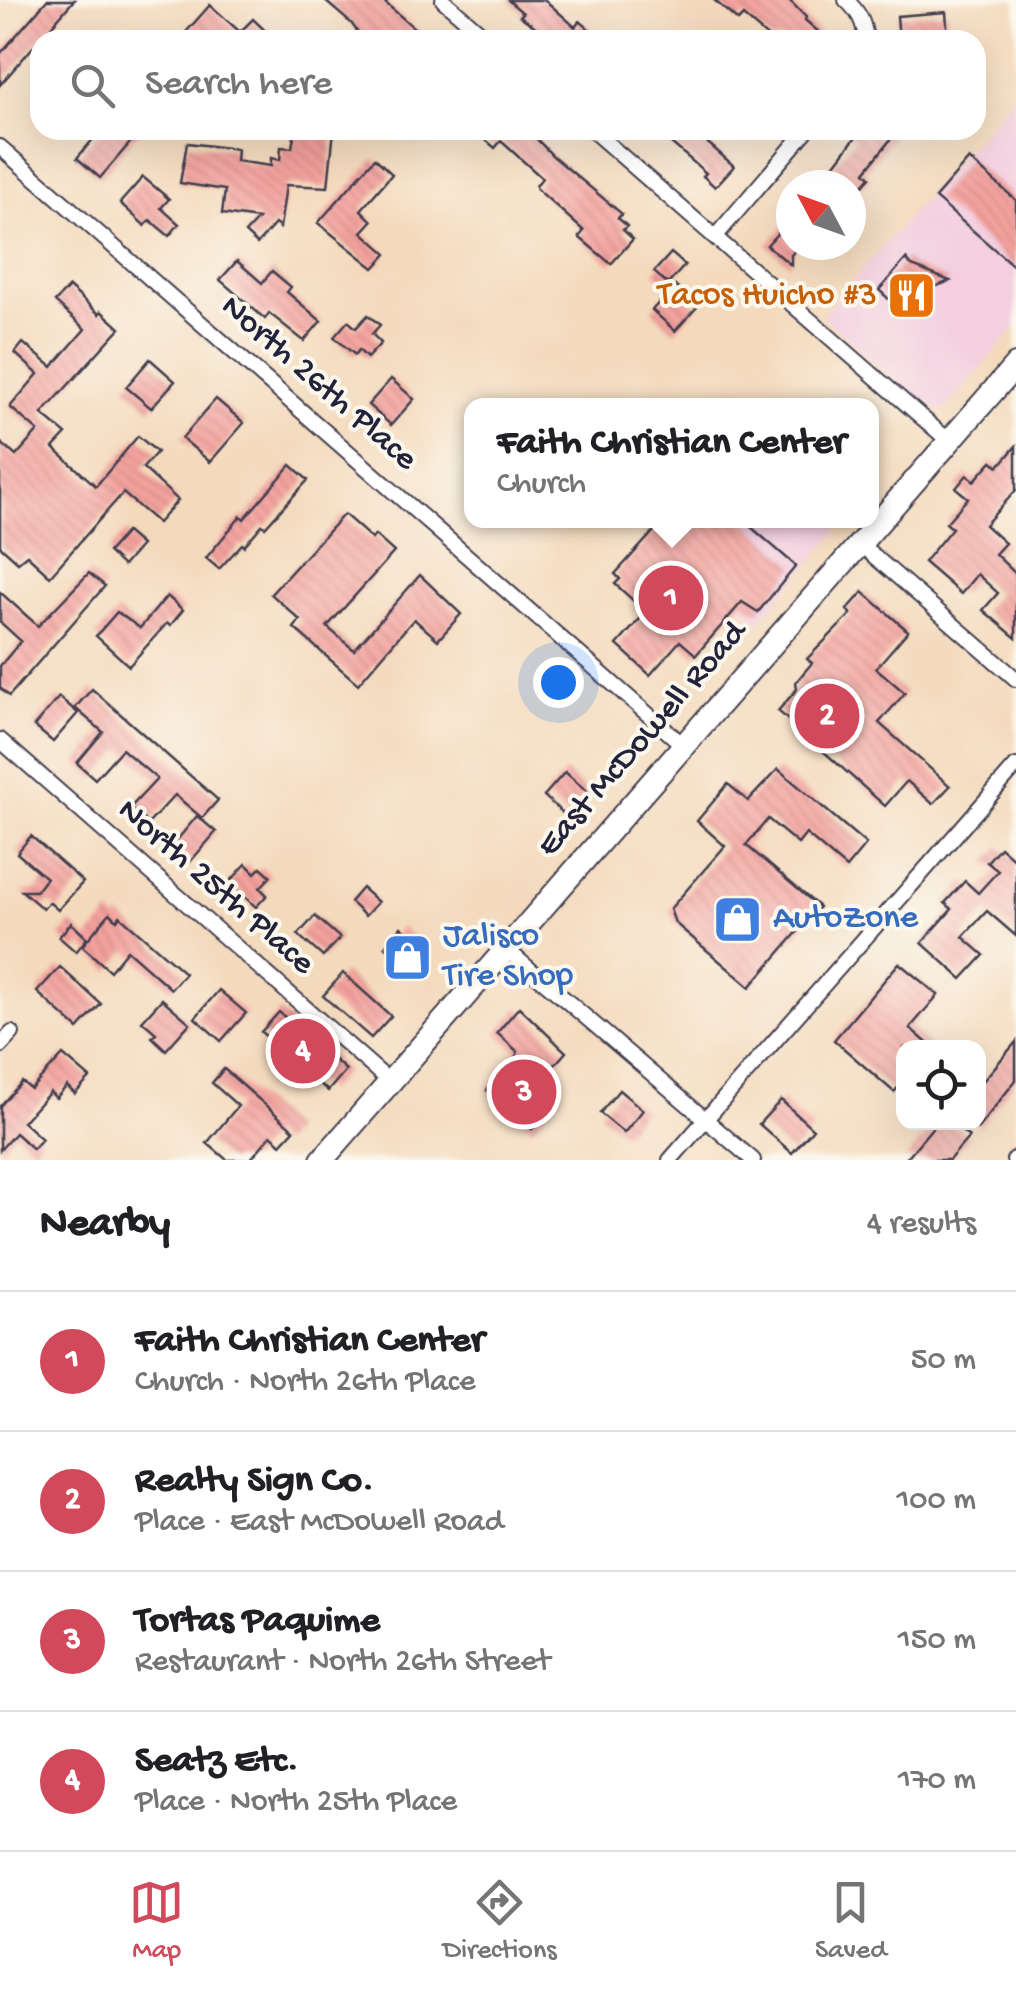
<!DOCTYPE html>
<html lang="en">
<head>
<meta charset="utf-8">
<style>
  body { margin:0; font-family:"Gochi Hand",sans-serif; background:#f2f2f2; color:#202124 }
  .controls { position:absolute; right:30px; bottom:30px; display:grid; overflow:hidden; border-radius:20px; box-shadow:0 10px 40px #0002 }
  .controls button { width:90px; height:90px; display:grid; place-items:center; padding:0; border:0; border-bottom:2px solid #e0e0e0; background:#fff; color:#202124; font:50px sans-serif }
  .compass { position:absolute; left:776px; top:170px; width:90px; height:90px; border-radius:50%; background:#fff; box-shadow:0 10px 40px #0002; rotate:311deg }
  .you { position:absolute; left:558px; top:682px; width:35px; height:35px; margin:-25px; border:8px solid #fff; border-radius:50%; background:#1a73e8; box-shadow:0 0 0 15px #1a73e833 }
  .badge { display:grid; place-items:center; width:65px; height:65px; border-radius:50%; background:#d1495b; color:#fff; font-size:32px; font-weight:700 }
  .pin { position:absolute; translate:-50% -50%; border:5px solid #fff; box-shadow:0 2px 10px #0006 }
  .popup { position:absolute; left:464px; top:398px; width:415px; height:130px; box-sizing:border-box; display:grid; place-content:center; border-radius:20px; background:#fff; filter:drop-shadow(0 2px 8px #0005); font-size:32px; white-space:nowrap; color:#757577 }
  .popup b { font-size:38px; color:#202124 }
  .popup::after { content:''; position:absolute; left:50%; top:100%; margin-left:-20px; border:20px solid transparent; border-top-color:#fff }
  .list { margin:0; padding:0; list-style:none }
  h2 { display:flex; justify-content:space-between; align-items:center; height:130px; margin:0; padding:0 40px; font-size:42px }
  h2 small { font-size:32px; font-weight:400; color:#757577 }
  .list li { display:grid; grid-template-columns:65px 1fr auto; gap:30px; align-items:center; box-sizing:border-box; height:140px; padding:0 40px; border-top:2px solid #e0e0e0 }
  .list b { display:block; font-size:38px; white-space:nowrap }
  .list p { margin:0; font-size:32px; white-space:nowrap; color:#757577 }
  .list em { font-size:32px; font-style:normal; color:#757577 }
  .icon { flex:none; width:55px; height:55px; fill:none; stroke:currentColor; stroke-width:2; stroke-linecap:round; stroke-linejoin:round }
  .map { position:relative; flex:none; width:1016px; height:1160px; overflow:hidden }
  .search { position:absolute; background:#fff; box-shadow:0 10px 40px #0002; left:30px; right:30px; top:30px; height:110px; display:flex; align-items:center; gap:25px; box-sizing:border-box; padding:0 35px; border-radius:30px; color:#757577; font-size:38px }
  .sheet { height:690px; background:#fff }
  nav { display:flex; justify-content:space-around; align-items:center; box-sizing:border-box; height:140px; border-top:2px solid #e0e0e0; background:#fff; font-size:28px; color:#757577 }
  nav a { display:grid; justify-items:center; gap:5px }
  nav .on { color:#d1495b }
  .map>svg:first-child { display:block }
</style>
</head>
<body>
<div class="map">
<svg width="1016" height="1160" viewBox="0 0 1016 1160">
  <defs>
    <pattern id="building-back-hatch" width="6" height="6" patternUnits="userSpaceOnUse" patternTransform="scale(2.5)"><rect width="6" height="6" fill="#f4a29e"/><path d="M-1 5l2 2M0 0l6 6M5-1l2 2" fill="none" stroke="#d18b89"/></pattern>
  </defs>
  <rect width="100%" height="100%" fill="#fbf7ec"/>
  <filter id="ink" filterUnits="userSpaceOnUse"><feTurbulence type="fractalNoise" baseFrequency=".01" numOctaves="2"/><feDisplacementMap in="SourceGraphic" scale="20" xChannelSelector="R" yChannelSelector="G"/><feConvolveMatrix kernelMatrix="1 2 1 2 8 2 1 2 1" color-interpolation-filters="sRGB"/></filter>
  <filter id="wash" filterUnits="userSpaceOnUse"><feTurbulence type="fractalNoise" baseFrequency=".0048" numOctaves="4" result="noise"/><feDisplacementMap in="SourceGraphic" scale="40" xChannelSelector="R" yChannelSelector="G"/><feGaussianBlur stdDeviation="2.25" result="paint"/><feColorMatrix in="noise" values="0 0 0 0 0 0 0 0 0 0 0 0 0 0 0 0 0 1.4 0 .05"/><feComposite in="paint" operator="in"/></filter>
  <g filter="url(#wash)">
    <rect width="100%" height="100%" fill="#f4dabd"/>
    <g fill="#f3cfe0">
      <path d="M1016 94V327L944 410 928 409 822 316Z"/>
      <path d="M829 520 839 530 759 621 644 521Z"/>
    </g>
    <g id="blocks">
      <g fill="url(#building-back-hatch)">
        <path d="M47 0H74L0 85V54Z"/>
        <path d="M324 0H382L428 40H363L352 24Z"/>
        <path d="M508 0H545L575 27 580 21 602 40H554L520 16 523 13Z"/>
        <path d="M714 0H789L806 17 805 20 828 40H771L743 16 738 21Z"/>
        <path d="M210 5 240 32 253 19 275 40H179Z"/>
        <path d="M946 12 948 40H899L897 16Z"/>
        <path d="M101 130H141L100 178 77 158Z"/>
        <path d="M295 130H334L328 187 286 185 280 228 275 224 257 244 245 233 258 219 222 214 225 190 180 183 187 143 237 149 236 161 271 166V158L280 160 281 147 292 148Z"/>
        <path d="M474 130H528L553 156 622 214 618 218 627 226 623 230 633 239 611 264 579 237 584 231 537 189 536 186 542 178 501 141 495 148Z"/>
        <path d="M656 130H705L700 136 734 166 715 187 703 176 706 173Z"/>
        <path d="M845 130H898L865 172 870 177 863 185H819L855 138Z"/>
        <path d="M375 158 392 174 361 210 372 221 362 232 387 254 374 268 318 223Z"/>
        <path d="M969 159 1016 200V268L935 198Z"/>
        <path d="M143 177 169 199 161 208 179 224 169 236 150 220 145 226 120 203Z"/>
        <path d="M791 218V245H800L791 255V265L767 245Z"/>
        <path d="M671 253 685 265 668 284 654 272Z"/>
        <path d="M906 259 912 266 950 281 893 303 879 290Z"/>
        <path d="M237 261 262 283 272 271 291 287 287 292 321 321 304 341 269 313 265 319 220 280Z"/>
        <path d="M675 286 697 307 675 331 652 310Z"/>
        <path d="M69 287 99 314 101 311 120 328 42 414 66 434 53 448 96 486 138 436 157 452 143 468 178 500 158 523 123 493 50 576 27 555 18 562 0 546V442L16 456 38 431 10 407 38 374 15 353 23 343 52 367 85 329 55 302Z"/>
        <path d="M368 315 380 325 372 334 381 343 367 358 359 350 355 355 334 337 348 321 356 328Z"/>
        <path d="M150 359 175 381 151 408 126 387Z"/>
        <path d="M391 379 414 399 391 425 368 405Z"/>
        <path d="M216 399 244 423 210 462 182 438Z"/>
        <path d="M1016 446V490L985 525 1005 543 995 554 1016 574V638L983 610 998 593 977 574 961 594 924 562 952 528 946 523 968 498 956 488 967 475 974 481 992 461 999 466Z"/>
        <path d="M291 465 308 480 265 527 262 525 244 546 242 544 219 569 206 558 241 516 244 519Z"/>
        <path d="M344 514 372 539 375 535 394 552 327 627 354 650 420 575 461 614 438 640 414 619 358 684 294 628 300 620 271 594Z"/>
        <path d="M664 520H743L796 566 758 612 742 602 696 655 680 641 650 675 617 645 646 612 615 584 620 579 615 574Z"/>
        <path d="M126 532 141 545 123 566 108 552Z"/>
        <path d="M89 573 105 586 9 696 0 688V666L21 641 0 622V592L38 626Z"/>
        <path d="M863 592 908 631 876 668 905 693 879 723 950 786 933 804 907 781 885 806 778 711 797 689 796 682 812 663 807 659 851 614 847 610Z"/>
        <path d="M167 596 183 610 170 626 167 623 129 666 96 636 117 612 140 628Z"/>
        <path d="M92 689 218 800 202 818 175 795 148 824 130 808 157 779 122 749 95 779 77 763 103 732 75 708Z"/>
        <path d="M59 697 78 713 53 742 34 726Z"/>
        <path d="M778 769 866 844 846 868 806 834 798 844 768 819 746 845 819 907 750 987 675 923 670 909 725 846 697 821 728 784 748 801Z"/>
        <path d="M565 772 589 793 567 817 544 796Z"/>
        <path d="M197 816 216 832 190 862 172 846Z"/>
        <path d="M31 836 83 882 58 910 49 902 43 909 22 891H36L46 878 17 853Z"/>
        <path d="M1000 847 1016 861V936L987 911 963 937 984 955 962 979 922 943 952 909 945 903 965 881 978 893 998 871 987 862Z"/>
        <path d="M246 864 255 873 261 867 271 876 260 888 267 895 256 907 229 883Z"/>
        <path d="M362 888 378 902 365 916 350 902Z"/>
        <path d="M110 913 117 920 120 916 185 973 171 989 127 950 110 971 82 946Z"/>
        <path d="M315 916 340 938 323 957 298 935Z"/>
        <path d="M71 923 87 938 76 952 59 937Z"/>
        <path d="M401 927 426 949 410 968 385 946Z"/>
        <path d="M899 963 938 995 910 1028 933 1048H904V1081L894 1092 834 1040Z"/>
        <path d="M60 967 101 1004 78 1029 37 992Z"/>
        <path d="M343 973 391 1016 371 1038 323 996Z"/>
        <path d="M219 990 246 1013 221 1041 195 1018Z"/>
        <path d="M162 999 190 1023 166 1050 152 1037 156 1033 142 1021Z"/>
        <path d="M519 1007 566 1052 543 1078 562 1094 532 1129 487 1090 517 1055V1051L497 1033Z"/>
        <path d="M279 1012 346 1070 328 1091 261 1032Z"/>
        <path d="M1016 1042V1080L978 1128V1087Z"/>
        <path d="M63 1055 90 1078 75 1094 67 1086 56 1098 50 1092 23 1122 42 1139 33 1149 15 1133 0 1150V1106L22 1082 31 1089Z"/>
        <path d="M224 1069 294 1130 281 1144 271 1135 250 1160H227L207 1143 238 1106 212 1083Z"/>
        <path d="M619 1090 643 1110 624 1133 600 1113Z"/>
        <path d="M781 1100 813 1129 792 1153 759 1124Z"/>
        <path d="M937 1122H951L969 1137 949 1160H905Z"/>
      </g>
    </g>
  </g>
  <g filter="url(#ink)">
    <use href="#blocks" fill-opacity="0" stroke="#423e4e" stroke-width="2.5"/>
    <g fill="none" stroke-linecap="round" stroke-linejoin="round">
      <defs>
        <g id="street">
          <path d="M443 0 489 40"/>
          <path d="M846 0C859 12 864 22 866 40"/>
          <path d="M592 130 950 442"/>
          <path d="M0 147 684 746"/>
          <path d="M715 237 807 130"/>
          <path d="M860 544 1016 679"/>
          <path d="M0 740 390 1082"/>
          <path d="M506 949 753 1160"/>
          <path d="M0 1046 12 1033"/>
          <path d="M670 1160 1016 766"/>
          <path d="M1014 1160 1016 1158"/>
        </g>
        <path id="primary" d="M322 1160 1016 365"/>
      </defs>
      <use href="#street" stroke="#423e4e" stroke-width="18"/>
      <use href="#primary" stroke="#423e4e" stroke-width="26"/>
      <use href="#street" stroke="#fff" stroke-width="14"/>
      <use href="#primary" stroke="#fff" stroke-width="22"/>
    </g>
  </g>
  <defs>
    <symbol id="restaurant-square" viewBox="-11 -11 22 22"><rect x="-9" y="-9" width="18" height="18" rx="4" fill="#e8710a" stroke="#fbf7ec"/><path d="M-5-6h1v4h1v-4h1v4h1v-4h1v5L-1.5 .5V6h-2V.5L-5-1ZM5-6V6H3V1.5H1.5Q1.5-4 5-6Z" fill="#fff"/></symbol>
    <symbol id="shop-square" viewBox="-11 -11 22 22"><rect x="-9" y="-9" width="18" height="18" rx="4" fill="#3f7fe0" stroke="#fbf7ec"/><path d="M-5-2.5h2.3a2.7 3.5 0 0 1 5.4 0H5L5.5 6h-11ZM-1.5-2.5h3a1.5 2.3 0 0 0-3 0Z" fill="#fff"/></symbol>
  </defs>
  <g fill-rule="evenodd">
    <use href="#restaurant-square" x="884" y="268" width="55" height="55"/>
    <use href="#shop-square" x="710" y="892" width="55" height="55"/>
    <use href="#shop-square" x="380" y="930" width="55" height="55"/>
  </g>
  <g text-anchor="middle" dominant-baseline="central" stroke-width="8" stroke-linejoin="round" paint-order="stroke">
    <g font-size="35" fill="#c56008" stroke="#fbf7ec" text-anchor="end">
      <text x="877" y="296">Tacos Huicho #3</text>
    </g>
    <g font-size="35" fill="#22223b" stroke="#fbf7ec">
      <text transform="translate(318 384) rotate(41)">North 26th Place</text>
      <text transform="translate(643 740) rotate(-49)">East McDowell Road</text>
      <text transform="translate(215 888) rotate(41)">North 25th Place</text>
    </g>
    <g font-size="35" fill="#366cbe" stroke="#fbf7ec" text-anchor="start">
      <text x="773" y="919">AutoZone</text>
      <text x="443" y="937">Jalisco<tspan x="443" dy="40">Tire Shop</tspan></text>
    </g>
  </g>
</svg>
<div class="controls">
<button><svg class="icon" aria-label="locate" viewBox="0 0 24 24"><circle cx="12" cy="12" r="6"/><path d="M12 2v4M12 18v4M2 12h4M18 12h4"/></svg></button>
</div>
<svg class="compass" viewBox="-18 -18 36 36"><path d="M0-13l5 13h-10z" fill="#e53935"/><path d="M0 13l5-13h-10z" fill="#757577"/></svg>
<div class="you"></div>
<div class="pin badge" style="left:671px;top:598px">1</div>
<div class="popup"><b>Faith Christian Center</b>Church</div>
<div class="pin badge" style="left:827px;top:716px">2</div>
<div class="pin badge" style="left:524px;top:1092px">3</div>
<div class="pin badge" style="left:303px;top:1051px">4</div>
<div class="search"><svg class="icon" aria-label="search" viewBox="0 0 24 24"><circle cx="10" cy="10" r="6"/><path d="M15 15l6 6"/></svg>Search here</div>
</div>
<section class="sheet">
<h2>Nearby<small>4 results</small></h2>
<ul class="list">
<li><span class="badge">1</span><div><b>Faith Christian Center</b><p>Church · North 26th Place</p></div><em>50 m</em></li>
<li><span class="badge">2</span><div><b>Realty Sign Co.</b><p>Place · East McDowell Road</p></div><em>100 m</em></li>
<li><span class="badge">3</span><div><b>Tortas Paquime</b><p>Restaurant · North 26th Street</p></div><em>150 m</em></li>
<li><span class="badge">4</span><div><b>Seatz Etc.</b><p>Place · North 25th Place</p></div><em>170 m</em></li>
</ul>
</section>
<nav>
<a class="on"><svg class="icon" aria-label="map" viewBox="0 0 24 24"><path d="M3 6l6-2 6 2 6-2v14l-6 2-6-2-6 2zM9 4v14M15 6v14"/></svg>Map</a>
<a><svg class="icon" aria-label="directions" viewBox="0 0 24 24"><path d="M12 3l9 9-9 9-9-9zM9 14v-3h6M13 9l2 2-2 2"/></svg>Directions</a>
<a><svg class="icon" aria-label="saved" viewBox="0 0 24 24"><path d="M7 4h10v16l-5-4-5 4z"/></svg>Saved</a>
</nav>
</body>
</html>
